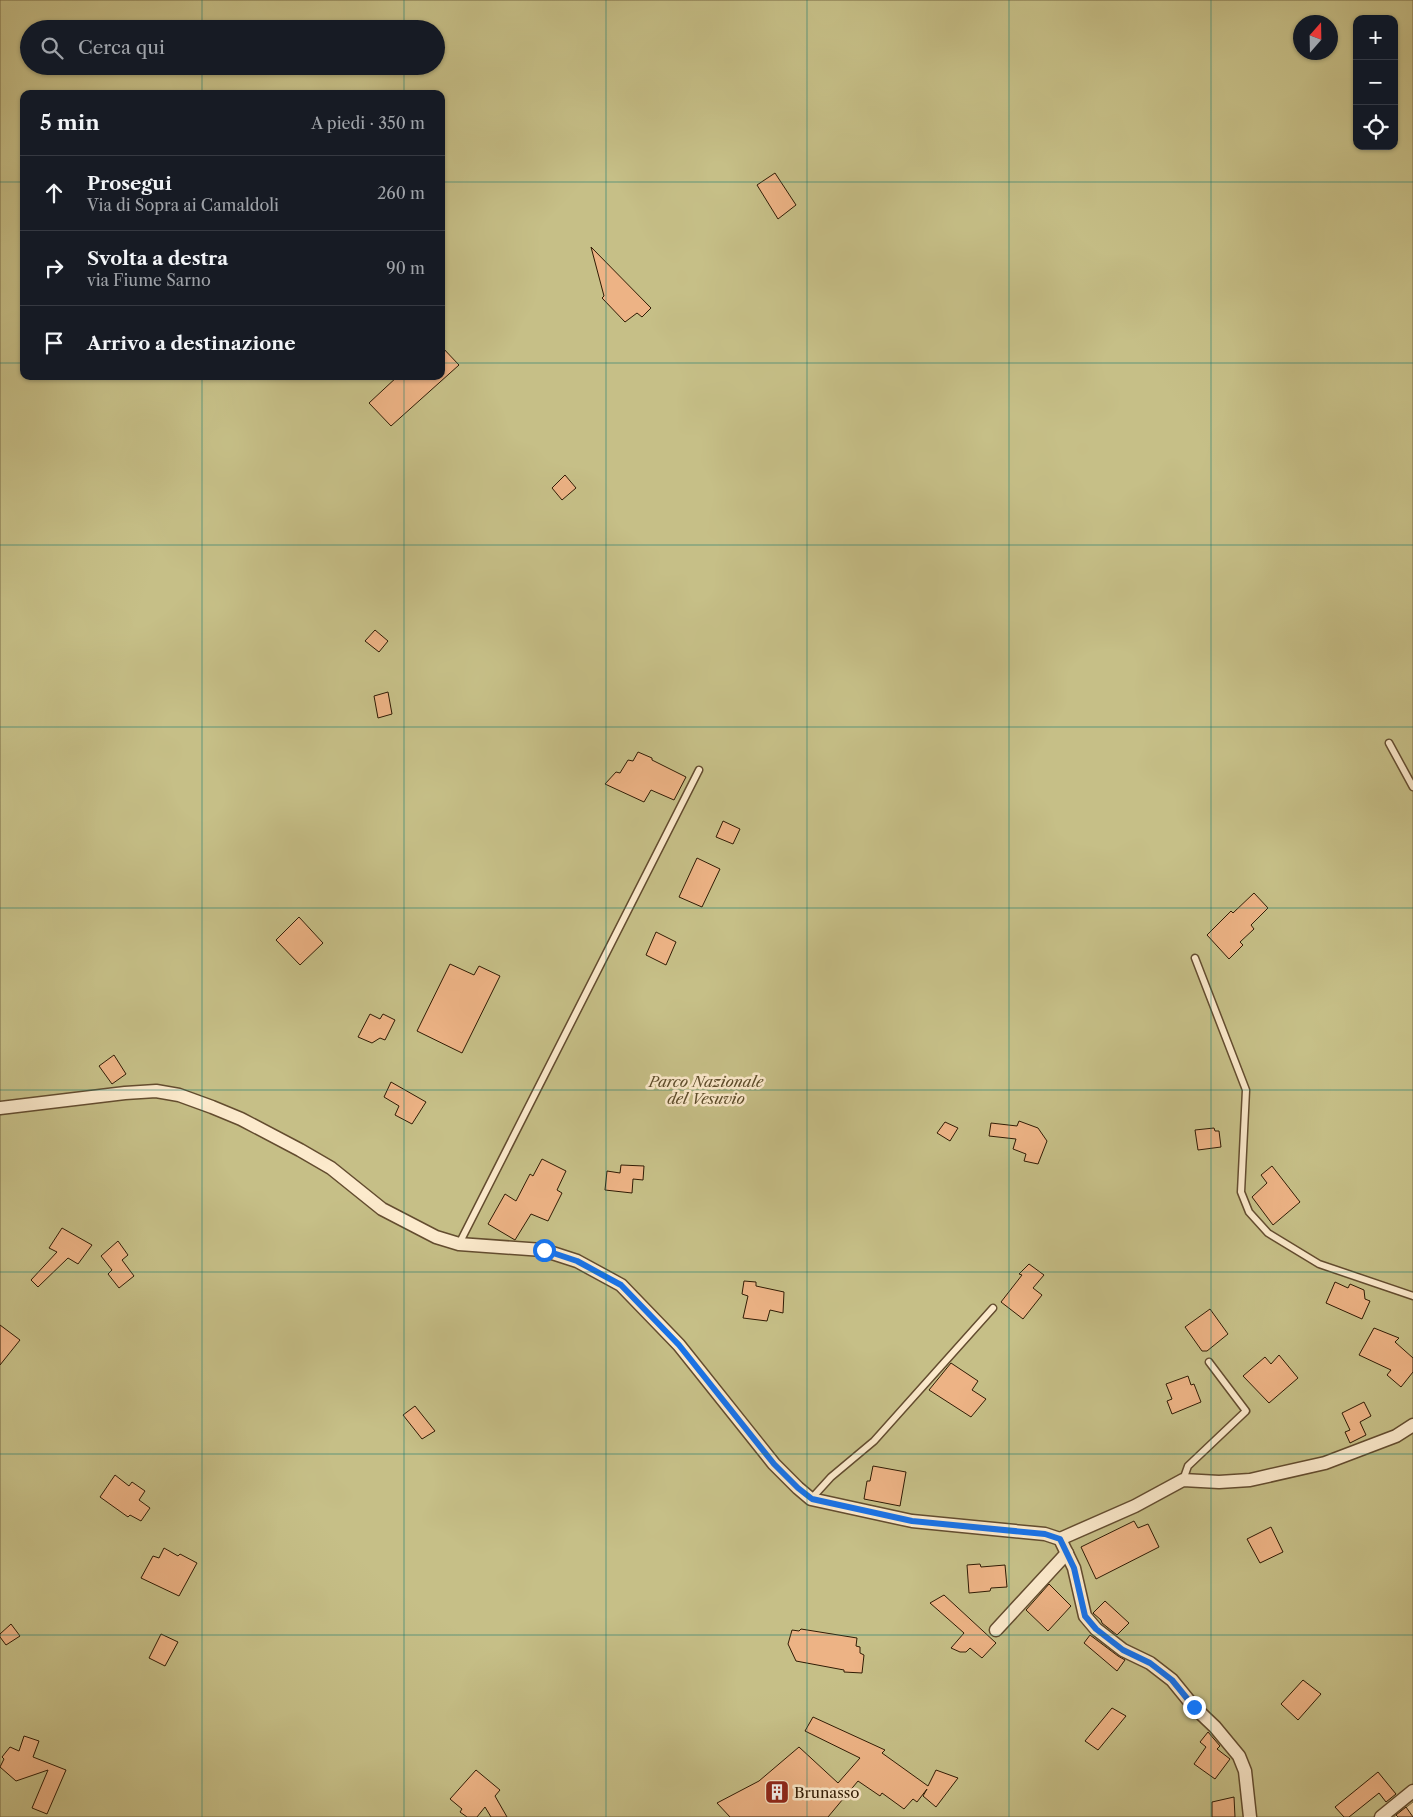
<!DOCTYPE html>
<html lang="it">
<head>
<meta charset="utf-8">
<style>
  body { margin:0; font-family:"Libre Caslon Text",serif; background:#242831; color:#f1f3f6 }
  .controls { position:absolute; right:15px; top:15px; display:grid; overflow:hidden; border-radius:10px; box-shadow:0 1px 4px #0004 }
  .controls button { width:45px; height:45px; display:grid; place-items:center; padding:0; border:0; border-bottom:1px solid #363941; background:#171b24; color:#f1f3f6; font:25px sans-serif }
  .compass { position:absolute; left:1293px; top:15px; width:45px; height:45px; border-radius:50%; background:#171b24; box-shadow:0 1px 4px #0004; rotate:20deg }
  .stop { position:absolute; width:15px; height:15px; margin:-11px; border:4px solid #1a73e8; border-radius:50%; background:#fff }
  .stop.end { background:#1a73e8; border-color:#fff; box-shadow:0 1px 5px #0008 }
  .list { margin:0; padding:0; list-style:none }
  h2 { display:flex; justify-content:space-between; align-items:center; height:65px; margin:0; padding:0 20px; font-size:21px }
  h2 small { font-size:16px; font-weight:400; color:#9ea1a6 }
  .list li { display:grid; grid-template-columns:32px 1fr auto; gap:15px; align-items:center; box-sizing:border-box; height:75px; padding:0 20px; border-top:1px solid #363941 }
  .list b { display:block; font-size:19px; white-space:nowrap }
  .list p { margin:0; font-size:16px; white-space:nowrap; color:#9ea1a6 }
  .list em { font-size:16px; font-style:normal; color:#9ea1a6 }
  .icon { flex:none; width:28px; height:28px; fill:none; stroke:currentColor; stroke-width:2; stroke-linecap:round; stroke-linejoin:round }
  .map { position:relative; flex:none; width:1413px; height:1817px; overflow:hidden }
  .search { position:absolute; background:#171b24; box-shadow:0 1px 4px #0004; left:20px; top:20px; width:425px; height:55px; display:flex; align-items:center; gap:12px; box-sizing:border-box; padding:0 18px; border-radius:28px; color:#9ea1a6; font-size:19px }
  .panel { position:absolute; background:#171b24; box-shadow:0 1px 4px #0004; left:20px; top:90px; width:425px; height:290px; border-radius:10px }
  .map>svg:first-child { display:block }
</style>
</head>
<body>
<div class="map">
<svg width="1413" height="1817" viewBox="0 0 1413 1817">
  <rect width="100%" height="100%" fill="#fbdeb1"/>
  <filter id="stains"><feTurbulence type="fractalNoise" baseFrequency=".004" numOctaves="4"/><feColorMatrix values="0 0 0 0 .2 0 0 0 0 .09 0 0 0 0 .02 0 0 0 .5 -.17"/></filter>
  <radialGradient id="worn" r=".72"><stop offset=".6" stop-color="#630" stop-opacity="0"/><stop offset="1" stop-color="#630" stop-opacity=".3"/></radialGradient>
  <path fill="#c6bf87" stroke="#7b6d46" fill-rule="evenodd" d="M0 0H1413V1802L1394 1817H0ZM1357 19H1394V146H1357ZM1300 22H1330V52H1300ZM29 29H436V66H29ZM24 94H441V376H24Z"/>
  <g fill="#edb385" stroke="#301b04">
    <path d="M775 173 796 205 778 219 757 185Z"/>
    <path d="M591 247 651 308 642 317 637 313 625 322 602 298 604 296Z"/>
    <path d="M441 346 459 365 391 426 369 403 398 376H441Z"/>
    <path d="M565 475 576 488 562 500 552 488Z"/>
    <path d="M375 630 388 641 379 652 365 641Z"/>
    <path d="M388 692 392 714 378 718 374 696Z"/>
    <path d="M638 752 652 758V760L686 777 674 800 651 790 644 802 605 784 616 772 620 773 628 760 633 761Z"/>
    <path d="M723 821 740 829 733 844 716 837Z"/>
    <path d="M697 858 720 869 702 907 679 897Z"/>
    <path d="M1254 893 1268 908 1251 925 1254 929 1240 942 1243 945 1229 959 1207 935 1231 911 1233 913Z"/>
    <path d="M299 917 323 943 300 965 276 940Z"/>
    <path d="M656 932 676 942 666 965 646 955Z"/>
    <path d="M450 964 474 975 479 966 500 976 462 1053 417 1031Z"/>
    <path d="M370 1014 380 1019 383 1014 395 1020 385 1040 380 1038 372 1043 358 1037Z"/>
    <path d="M114 1055 126 1074 112 1084 99 1066Z"/>
    <path d="M391 1082 426 1102 412 1124 395 1115 399 1106 384 1097Z"/>
    <path d="M1019 1121 1038 1128 1047 1141 1038 1164 1024 1161 1026 1154 1013 1149 1016 1139 989 1136 991 1123 1017 1126Z"/>
    <path d="M945 1122 958 1128 950 1141 937 1133Z"/>
    <path d="M1214 1128 1215 1131H1219L1221 1147 1198 1150 1195 1130Z"/>
    <path d="M542 1159 566 1171 557 1190 562 1193 548 1221 531 1214 515 1240 488 1224 505 1194 516 1201 530 1174 533 1176Z"/>
    <path d="M621 1165 644 1166 643 1180 633 1179 632 1193 605 1190 607 1171 620 1173Z"/>
    <path d="M1272 1166 1300 1202 1273 1225 1252 1197 1267 1183 1261 1175Z"/>
    <path d="M62 1228 92 1245 78 1264 68 1258 38 1287 31 1280 57 1252 49 1248Z"/>
    <path d="M118 1241 128 1255 122 1260 134 1276 119 1288 108 1274 112 1270 101 1256Z"/>
    <path d="M1029 1264 1044 1275 1033 1288 1042 1295 1023 1319 1001 1302 1022 1275 1019 1274Z"/>
    <path d="M744 1281 756 1282V1286L784 1292 783 1313 770 1310 767 1321 743 1318 748 1296 742 1294Z"/>
    <path d="M1335 1282 1348 1288 1350 1284 1364 1290 1365 1299 1370 1301 1362 1319 1326 1303Z"/>
    <path d="M1210 1309 1228 1334 1207 1351H1202L1185 1327Z"/>
    <path d="M0 1325 20 1340 0 1365Z"/>
    <path d="M1374 1328 1399 1338 1395 1342 1413 1358V1372L1401 1387 1387 1375 1391 1370 1359 1355Z"/>
    <path d="M1279 1355 1298 1378 1269 1403 1243 1376 1265 1357 1271 1364Z"/>
    <path d="M951 1363 978 1381 972 1390 986 1399 971 1417 929 1390Z"/>
    <path d="M1188 1376 1191 1385 1194 1384 1201 1402 1172 1414 1167 1401 1172 1399 1166 1384Z"/>
    <path d="M1364 1402 1371 1416 1360 1422 1366 1435 1350 1443 1345 1432 1350 1430 1342 1413Z"/>
    <path d="M415 1406 435 1431 422 1439 403 1415Z"/>
    <path d="M873 1466 906 1472 900 1506 864 1499 867 1481H870Z"/>
    <path d="M115 1475 129 1486 132 1482 145 1491 139 1500 150 1508 141 1521 130 1515 128 1517 100 1497Z"/>
    <path d="M1134 1521 1138 1528 1148 1524 1159 1547 1096 1579 1081 1547Z"/>
    <path d="M1271 1527 1283 1552 1260 1563 1247 1539Z"/>
    <path d="M164 1548 178 1556 180 1554 197 1563 179 1596 141 1578 153 1556 159 1558Z"/>
    <path d="M980 1564 981 1567 1005 1565 1007 1587 991 1588 990 1591 969 1593 967 1565Z"/>
    <path d="M1049 1584 1071 1606 1048 1631 1026 1610Z"/>
    <path d="M944 1595 996 1643 982 1658 970 1648 966 1652H960L951 1648 964 1633 930 1603Z"/>
    <path d="M1105 1601 1129 1623 1117 1635 1102 1623 1101 1620 1093 1613Z"/>
    <path d="M11 1624 20 1636 6 1645 0 1637V1634Z"/>
    <path d="M801 1629 857 1638 856 1646 860 1647V1653L864 1655 862 1673 844 1672V1670L796 1661 788 1644 792 1630 799 1631Z"/>
    <path d="M161 1634 178 1642 165 1666 149 1658Z"/>
    <path d="M1090 1635 1118 1656 1125 1660 1117 1671 1084 1643Z"/>
    <path d="M1303 1680 1321 1694 1298 1720 1281 1704Z"/>
    <path d="M1112 1708 1126 1716 1098 1750 1085 1741Z"/>
    <path d="M813 1717 885 1750 882 1753 928 1786 936 1770 958 1778 936 1807 923 1796 927 1789 917 1802 913 1799 904 1809 882 1793 880 1796 858 1781 828 1817H730L717 1803 759 1781 799 1747 838 1783 860 1758 805 1731Z"/>
    <path d="M1208 1732 1220 1746 1217 1749 1230 1759 1215 1779 1194 1764 1206 1747 1200 1742Z"/>
    <path d="M24 1736 39 1741 33 1757 66 1770 47 1814 32 1808 48 1770 16 1781 0 1767 4 1759 2 1757 10 1747 19 1751Z"/>
    <path d="M476 1770 500 1790 495 1796 507 1817H491L485 1807 477 1817H467L460 1812 462 1809 450 1799Z"/>
    <path d="M1378 1772 1396 1794 1386 1802 1379 1793 1349 1817H1344L1335 1807Z"/>
    <path d="M1234 1797 1235 1817H1212V1802Z"/>
    <path d="M1406 1807 1413 1817H1398L1396 1815Z"/>
  </g>
  <g fill="none" stroke-linecap="round" stroke-linejoin="round">
    <defs>
      <g id="lane">
        <path d="M1389 743 1413 787"/>
        <path d="M1195 958 1246 1090 1241 1192 1249 1212 1268 1233 1319 1264 1413 1296"/>
        <path d="M459 1244 699 770"/>
        <path d="M1183 1480 1188 1466 1246 1411 1209 1362"/>
        <path d="M811 1499 831 1477 874 1441 993 1308"/>
      </g>
      <g id="street">
        <path d="M0 1108 125 1093 156 1091 179 1095 212 1107 241 1119 300 1150 331 1168 382 1209 436 1237 459 1244 543 1250 577 1261 621 1285 679 1345 774 1464 798 1488 811 1499 912 1521 1045 1534 1060 1539 1074 1568 1085 1616 1096 1629 1123 1650 1150 1663 1172 1680 1194 1707 1215 1727 1239 1756 1245 1771 1250 1817"/>
        <path d="M1060 1539 1135 1506 1183 1480 1219 1482 1250 1480 1325 1463 1396 1436 1413 1425"/>
        <path d="M996 1630 1067 1553"/>
        <path d="M1381 1817 1413 1791"/>
      </g>
    </defs>
    <use href="#lane" stroke="#634c2f" stroke-width="9"/>
    <use href="#street" stroke="#634c2f" stroke-width="15"/>
    <use href="#lane" stroke="#fceacc" stroke-width="6"/>
    <use href="#street" stroke="#fceacc" stroke-width="12"/>
  </g>
  <g fill="none" stroke-linecap="round" stroke-linejoin="round">
    <path stroke="#1a73e8" stroke-width="6" d="M544 1250 577 1261 621 1285 679 1345 774 1464 798 1488 812 1499 912 1521 1045 1534 1060 1539 1074 1568 1085 1616 1096 1629 1123 1650 1150 1663 1172 1680 1194 1707"/>
  </g>
  <path fill="none" stroke="#0f766e" stroke-width="1" stroke-opacity="0.55" d="M202 0V29M404 0V29M606 0V1817M807 0V1817M1009 0V1817M1211 0V1817M202 66V94M404 66V94M0 182H24M441 182H1413M0 363H24M441 363H1413M202 376V1817M404 376V1817M0 545H1413M0 727H1413M0 908H1413M0 1090H1413M0 1272H1413M0 1454H1413M0 1635H1413"/>
  <defs>
    <symbol id="building-square" viewBox="-11 -11 22 22"><rect x="-9" y="-9" width="18" height="18" rx="4" fill="#8f2418" stroke="#fceacc"/><path d="M-4-6H4V6H1V3H-1V6H-4ZM-2.5-4.3h1.7v1.8h-1.7ZM.8-4.3h1.7v1.8H.8ZM-2.5-1h1.7V.8h-1.7ZM.8-1h1.7V.8H.8Z" fill="#fff"/></symbol>
  </defs>
  <g fill-rule="evenodd">
    <use href="#building-square" x="763" y="1778" width="28" height="28"/>
  </g>
  <g text-anchor="middle" dominant-baseline="central" stroke-width="5" stroke-linejoin="round" paint-order="stroke">
    <g font-size="15" font-style="italic" fill="#5d4c2b" stroke="#fceacc">
      <text x="706" y="1081">Parco Nazionale<tspan x="706" dy="17">del Vesuvio</tspan></text>
    </g>
    <g font-size="15" fill="#301b04" stroke="#fceacc" text-anchor="start">
      <text x="794" y="1792">Brunasso</text>
    </g>
  </g>
  <rect width="100%" height="100%" filter="url(#stains)"/>
  <rect width="100%" height="100%" fill="url(#worn)"/>
</svg>
<div class="controls">
<button>+</button>
<button>−</button>
<button><svg class="icon" aria-label="locate" viewBox="0 0 24 24"><circle cx="12" cy="12" r="6"/><path d="M12 2v4M12 18v4M2 12h4M18 12h4"/></svg></button>
</div>
<svg class="compass" viewBox="-18 -18 36 36"><path d="M0-13l5 13h-10z" fill="#e53935"/><path d="M0 13l5-13h-10z" fill="#9ea1a6"/></svg>
<div class="stop" style="left:544px;top:1250px"></div>
<div class="stop end" style="left:1194px;top:1707px"></div>
<div class="search"><svg class="icon" aria-label="search" viewBox="0 0 24 24"><circle cx="10" cy="10" r="6"/><path d="M15 15l6 6"/></svg>Cerca qui</div>
<section class="panel">
<h2>5 min<small>A piedi · 350 m</small></h2>
<ul class="list">
<li><svg class="icon" aria-label="ahead" viewBox="0 0 24 24"><path d="M12 20V5M6 11l6-6 6 6"/></svg><div><b>Prosegui</b><p>Via di Sopra ai Camaldoli</p></div><em>260 m</em></li>
<li><svg class="icon" aria-label="right" viewBox="0 0 24 24"><path d="M7 20v-9h11M14 6l5 5-5 5"/></svg><div><b>Svolta a destra</b><p>via Fiume Sarno</p></div><em>90 m</em></li>
<li><svg class="icon" aria-label="arrive" viewBox="0 0 24 24"><path d="M6 21V4h12l-3 4 3 4H6"/></svg><div><b>Arrivo a destinazione</b></div></li>
</ul>
</section>
</div>
</body>
</html>
